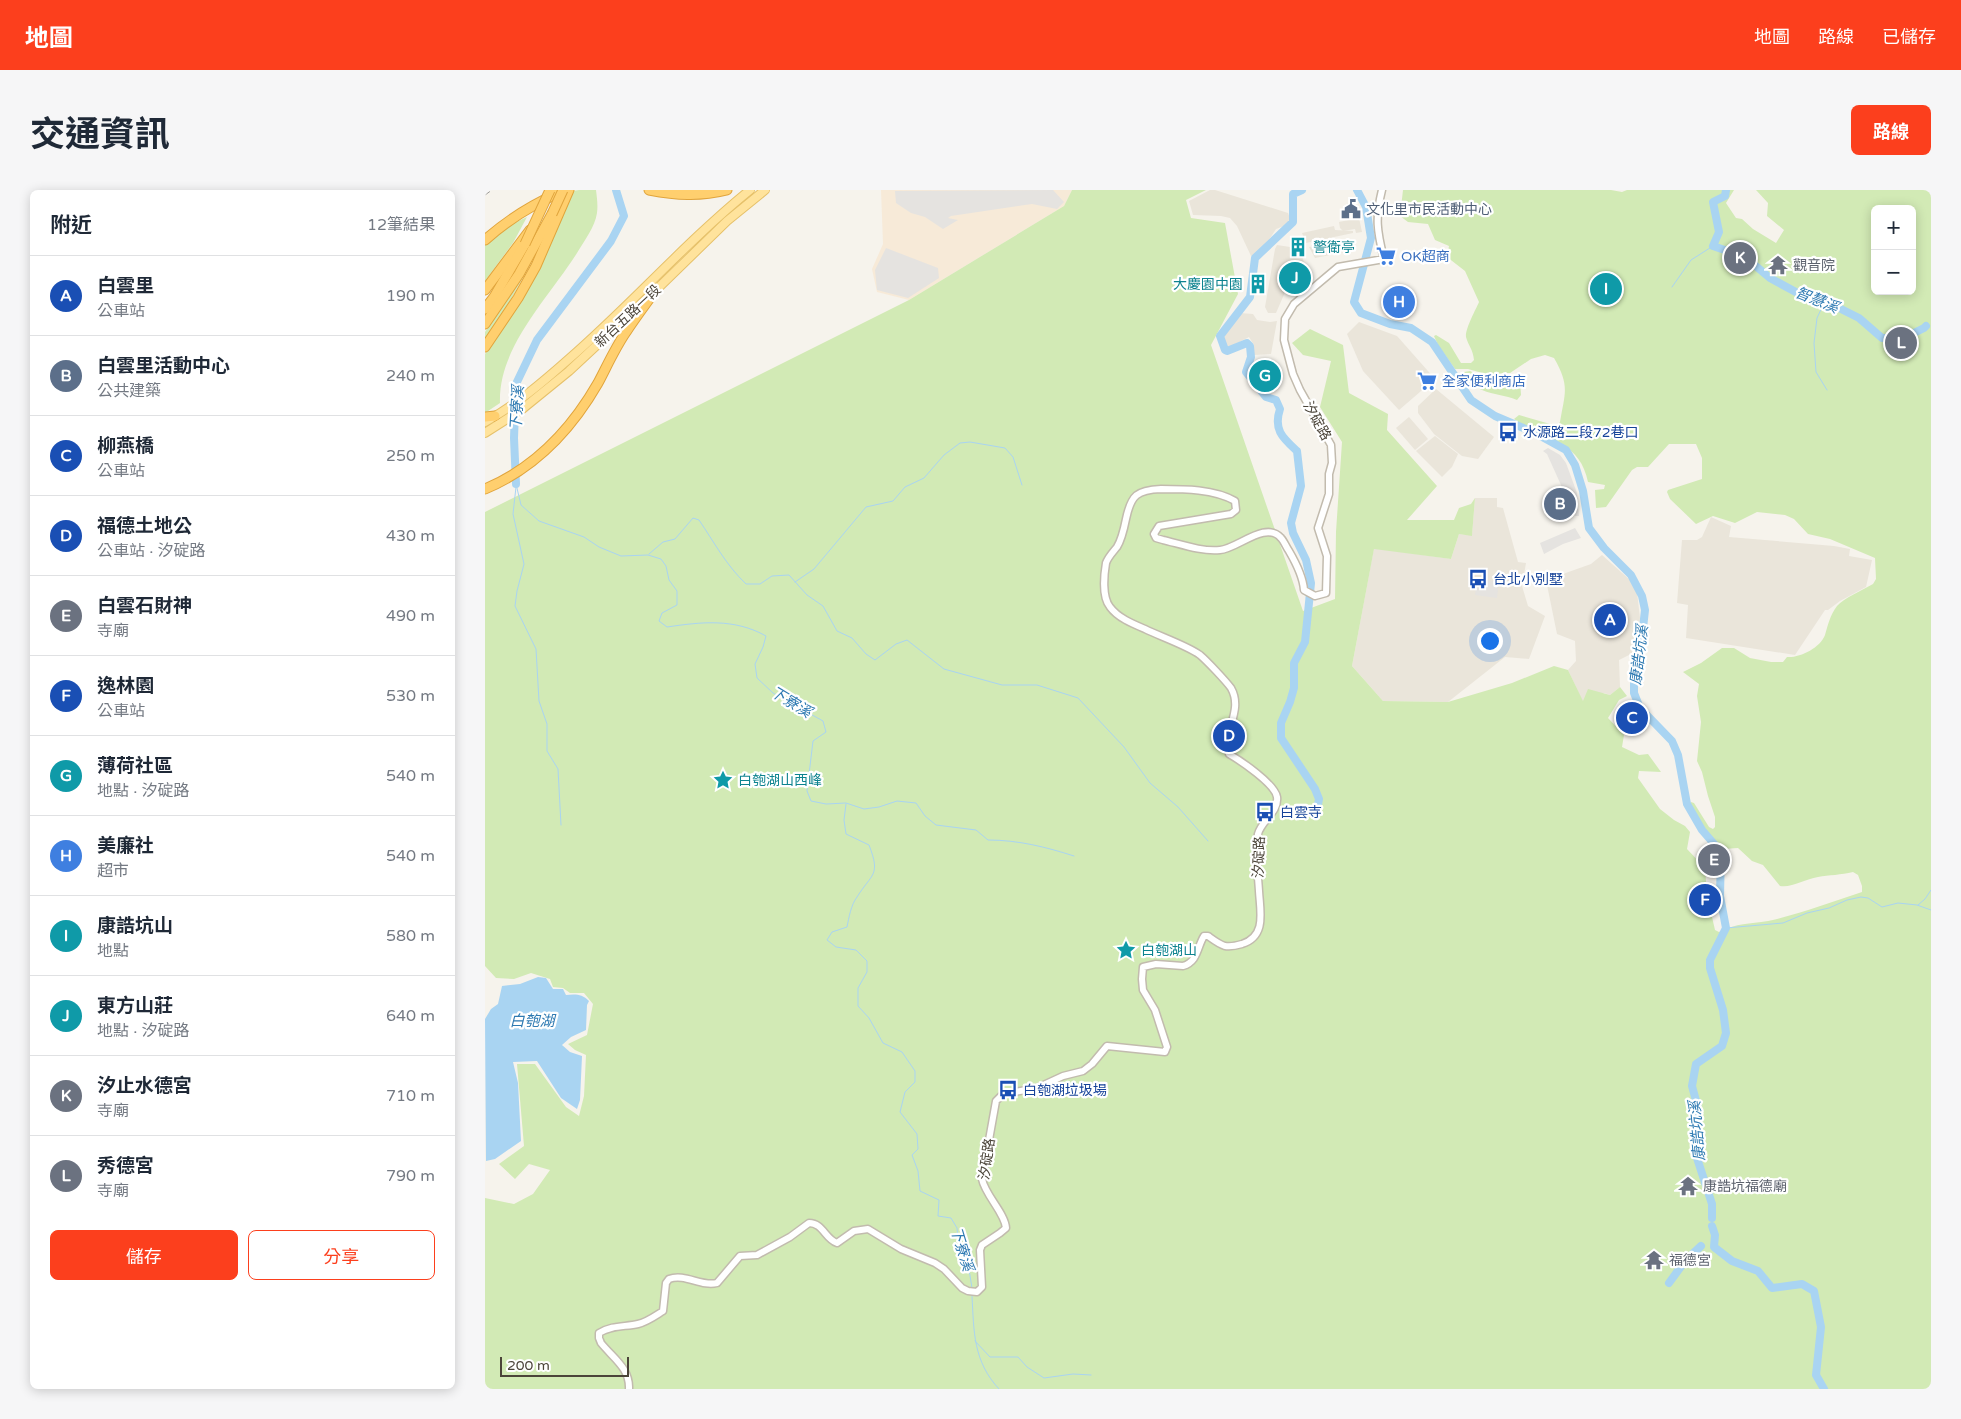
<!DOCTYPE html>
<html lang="zh-TW">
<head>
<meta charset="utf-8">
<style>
  body { margin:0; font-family:"Varela Round","Noto Sans TC",sans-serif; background:#f6f6f7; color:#1f2937 }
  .controls { position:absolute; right:15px; top:15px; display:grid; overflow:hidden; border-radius:8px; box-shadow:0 2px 12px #0003 }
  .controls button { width:45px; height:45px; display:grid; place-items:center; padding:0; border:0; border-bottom:1px solid #e0e1e3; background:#fff; color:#1f2937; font:25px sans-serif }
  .scale { position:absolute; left:15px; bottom:12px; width:129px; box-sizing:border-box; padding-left:5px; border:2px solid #4b4439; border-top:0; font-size:14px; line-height:18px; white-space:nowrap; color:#4b4439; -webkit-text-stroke:4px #fff; paint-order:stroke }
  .you { position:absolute; left:1004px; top:450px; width:18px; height:18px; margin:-12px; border:4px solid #fff; border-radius:50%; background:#1a73e8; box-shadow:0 0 0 8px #1a73e833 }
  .badge { display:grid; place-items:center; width:32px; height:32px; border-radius:50%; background:#fc3f1d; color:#fff; font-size:16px; font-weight:700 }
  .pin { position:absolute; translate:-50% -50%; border:2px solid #fff; box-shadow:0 1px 5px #0006 }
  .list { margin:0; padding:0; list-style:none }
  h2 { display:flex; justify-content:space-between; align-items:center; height:65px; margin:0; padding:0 20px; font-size:21px }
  h2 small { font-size:16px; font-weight:400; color:#747a83 }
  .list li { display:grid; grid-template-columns:32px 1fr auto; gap:15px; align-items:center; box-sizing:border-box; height:80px; padding:0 20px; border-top:1px solid #e0e1e3 }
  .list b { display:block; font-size:19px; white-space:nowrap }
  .list p { margin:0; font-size:16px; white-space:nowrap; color:#747a83 }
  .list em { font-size:16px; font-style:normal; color:#747a83 }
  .actions { display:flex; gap:10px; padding:15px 20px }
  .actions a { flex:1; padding:11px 0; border:1px solid #fc3f1d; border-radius:8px; text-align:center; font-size:18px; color:#fc3f1d }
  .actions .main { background:#fc3f1d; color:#fff }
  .map { position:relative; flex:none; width:1446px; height:1199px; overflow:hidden; border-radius:8px }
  header { display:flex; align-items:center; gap:30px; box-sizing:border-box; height:70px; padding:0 25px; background:#fc3f1d; color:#fff }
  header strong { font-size:24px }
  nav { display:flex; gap:28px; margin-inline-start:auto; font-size:18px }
  .intro { display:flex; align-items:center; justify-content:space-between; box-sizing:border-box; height:120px; padding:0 30px }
  h1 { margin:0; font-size:35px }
  .button { padding:12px 22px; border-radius:8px; background:#fc3f1d; color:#fff; font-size:18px; font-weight:700 }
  main { display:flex; gap:30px; padding:0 30px }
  aside { flex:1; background:#fff; border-radius:8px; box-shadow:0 2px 12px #0003 }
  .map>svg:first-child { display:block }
</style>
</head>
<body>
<header>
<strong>地圖</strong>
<nav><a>地圖</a><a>路線</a><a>已儲存</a></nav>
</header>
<div class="intro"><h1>交通資訊</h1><a class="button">路線</a></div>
<main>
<aside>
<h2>附近<small>12筆結果</small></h2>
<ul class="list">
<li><span class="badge" style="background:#1a4fb4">A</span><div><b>白雲里</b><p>公車站</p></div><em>190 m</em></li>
<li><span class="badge" style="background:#5c6f8a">B</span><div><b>白雲里活動中心</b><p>公共建築</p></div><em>240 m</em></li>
<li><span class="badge" style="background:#1a4fb4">C</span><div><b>柳燕橋</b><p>公車站</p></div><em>250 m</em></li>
<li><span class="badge" style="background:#1a4fb4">D</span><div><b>福德土地公</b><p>公車站 · 汐碇路</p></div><em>430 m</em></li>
<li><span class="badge" style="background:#6b7280">E</span><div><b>白雲石財神</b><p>寺廟</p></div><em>490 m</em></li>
<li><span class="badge" style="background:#1a4fb4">F</span><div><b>逸林園</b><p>公車站</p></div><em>530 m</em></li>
<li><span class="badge" style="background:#0f9aa8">G</span><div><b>薄荷社區</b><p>地點 · 汐碇路</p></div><em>540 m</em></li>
<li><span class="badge" style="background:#3f7fe0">H</span><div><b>美廉社</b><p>超市</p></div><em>540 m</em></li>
<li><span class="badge" style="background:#0f9aa8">I</span><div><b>康誥坑山</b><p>地點</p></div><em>580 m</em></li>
<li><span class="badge" style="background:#0f9aa8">J</span><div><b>東方山莊</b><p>地點 · 汐碇路</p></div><em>640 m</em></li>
<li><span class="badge" style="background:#6b7280">K</span><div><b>汐止水德宮</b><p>寺廟</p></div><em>710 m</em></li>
<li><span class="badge" style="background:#6b7280">L</span><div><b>秀德宮</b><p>寺廟</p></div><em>790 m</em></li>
</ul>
<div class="actions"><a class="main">儲存</a><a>分享</a></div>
</aside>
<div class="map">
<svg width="1446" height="1199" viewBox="0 0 1446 1199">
  <rect width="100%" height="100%" fill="#f6f3ec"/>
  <g fill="#eae5da">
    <path d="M725 0H730L803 23 806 31 802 35 791 39 780 56 770 65 766 66 752 36 745 28 736 26 708 25 704 11Z"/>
    <path d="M874 28 877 42 871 43 870 39 858 41 855 38 854 32Z"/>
    <path d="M849 36 850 40 868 41V43L821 53 817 43Z"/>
    <path d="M869 50 870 60 830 68 824 57Z"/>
    <path d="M815 53 821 85 827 96 815 107 801 100 791 123H783L780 117 790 59 792 55 805 57Z"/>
    <path d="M755 123 768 124 772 130 785 132 792 131 786 164 769 165V155L764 147 741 159 738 145Z"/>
    <path d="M874 132 912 146 950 189 914 220 878 181 862 144Z"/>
    <path d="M951 199 1009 247 993 269 977 266 949 244 933 223V216Z"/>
    <path d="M924 227 943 249 930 260 911 238Z"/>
    <path d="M950 246 973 264 967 277 957 287 931 261Z"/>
    <path d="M990 308H1012V317L1018 318 1033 372 1041 373 1037 396 1043 416 1060 426 1044 469 1020 467 963 512 898 511 867 476 889 358 966 369 974 344 987 345Z"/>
    <path d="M1226 327 1246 336 1244 347 1349 356 1365 359 1364 366 1387 370 1381 397 1355 411 1343 420H1340L1310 465 1201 448 1203 415 1192 413 1197 350H1212L1217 347Z"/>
    <path d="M1117 365 1146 391 1152 402 1155 428 1150 462 1134 470 1135 497 1125 505 1119 503 1098 512 1083 480 1091 471 1090 451 1072 444 1061 390 1106 374Z"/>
  </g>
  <path fill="#f7ead8" d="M396 0H587L579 16 424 110 392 102 387 79 398 54Z"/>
  <g fill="#d2eab5" fill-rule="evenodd">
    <path d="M94 0H111C112 8 113 15 112 23 110 37 99 51 92 63 63 109 13 157 15 213L0 223V164L36 110 57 71 88 1Z"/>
    <path d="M587 0H721L701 10 706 28 740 33 753 104 726 155 818 421 850 409 851 342 857 252 835 217 846 171 818 165 807 153 825 139 858 155 864 203 903 224 902 240 952 296 922 330H969L974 318 986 314 990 308 987 346 974 344 966 369 889 359 867 476 898 511 963 512 1027 493 1069 476 1083 480 1098 511 1103 499 1125 505 1135 497 1142 506 1134 510 1123 528 1139 545 1137 557 1154 565 1163 564 1176 582 1154 581 1153 588 1175 619 1189 630 1200 636 1205 642 1202 659 1220 678 1222 705 1230 740 1234 742C1252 733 1264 734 1283 731 1315 724 1346 712 1377 702V696L1373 685 1368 682C1356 685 1344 685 1333 687 1320 689 1307 698 1295 696L1278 675 1267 671 1253 658 1238 659 1218 640 1204 615 1206 612 1209 613 1224 637 1228 639 1230 637V627L1223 606 1217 582 1212 571 1216 532 1212 506 1214 494 1198 482 1216 473 1237 458H1249L1265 468 1286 472H1298L1302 467C1315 468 1335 458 1340 445 1343 435 1345 425 1352 416 1359 408 1378 400 1388 394L1391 389 1390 368 1345 349 1323 344 1309 329 1300 325 1272 322 1250 333 1228 326 1211 334 1185 309 1182 302 1183 300 1217 289V268L1211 254H1184L1163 277H1152L1147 280 1121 317 1111 318 1110 300 1119 299 1120 295 1103 292C1094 248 1058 252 1029 229L1034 225 1072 236 1075 232C1080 202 1085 196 1069 168L1060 165 1046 169 1025 183H1018L1008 186 983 179H970L953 155 949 146 951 145 964 153 976 173H986L989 170C988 159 983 155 981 147 980 139 991 119 994 112L980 81 962 67 964 56 950 50 943 34 923 32 915 26 918 0H1126L1137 2 1142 0H1249L1241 13 1251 28 1257 29 1268 39 1291 53 1299 40 1282 26 1283 13 1271 0H1446V1199H0V1008L29 1014 48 1004 65 980 44 974 30 989 14 974 39 956 32 874H50L81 917 94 926 99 906 101 865 90 860 83 854 102 845 108 814 99 803H85L78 798 68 797 65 789 46 783 29 789 11 788 0 776V322L424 110 579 16ZM1390 19H1427V101H1390Z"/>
    <path d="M42 27 28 53 0 91V54L27 34Z"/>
    <path d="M45 74 18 124 0 148V142Z"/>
    <path d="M985 181 1005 191 1019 185 1035 190 1036 205 1032 210C1020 205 1009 205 997 200 990 197 985 192 978 190L979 182Z"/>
  </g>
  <g fill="#e5e3e0">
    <path d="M568 0 579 12 572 19 547 14 466 26 463 28 473 30 458 39 440 27 426 23 411 13 410 1Z"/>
    <path d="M401 58 453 78 454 88 423 108 392 100 390 80Z"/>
    <path d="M1063 258 1075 265 1081 273 1092 303 1094 326H1090L1062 264 1058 261Z"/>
    <path d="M1090 338 1096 348 1078 354 1059 364 1055 353Z"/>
    <path d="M992 389 1014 392 1012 408 990 405Z"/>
  </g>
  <path fill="#a9d4f2" d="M53 787 61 788 68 799H78L81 805C91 804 97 804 104 811L102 815 101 840 86 847 77 855 85 862 97 866 95 910 92 919 76 908 52 871 28 872 33 893 36 951 10 969 1 971 0 829 6 819 13 814 17 796 35 794Z"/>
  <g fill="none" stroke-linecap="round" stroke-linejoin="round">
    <g stroke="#a9d4f2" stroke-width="1">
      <path d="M1187 97 1206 70 1228 56"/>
      <path d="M1340 111 1332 128 1329 153 1331 182 1342 200"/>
      <path d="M31 294 36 315 54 331 99 347 114 357 136 366 163 365 176 369 181 376 184 390 192 401V415L177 423 174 431 182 437C216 432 249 428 281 446L278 457 270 474 272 488 288 503 338 531 341 542 328 551 322 601 326 611 341 614 361 613 379 619 394 617 412 611 431 613 440 626 451 635 491 640 503 650C533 650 561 657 589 666"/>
      <path d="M31 297 28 324 39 374 32 401 30 416 51 459 54 511 62 534V561L73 579 76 635"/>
      <path d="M164 364 178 352 190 349 208 328 214 330C229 352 241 375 261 394H275L287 386 304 385 322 405 338 416 352 441 367 448 381 464 390 470 411 454 422 450 459 479 517 495H552L593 508 639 557 665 593 693 617 723 651"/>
      <path d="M310 392 329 379 381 317 408 311 420 297 439 288 459 265 475 253 485 252 520 258 528 267 537 295"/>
      <path d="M361 614 359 630 361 644 384 655C396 686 387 683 372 707 366 715 364 727 362 737L347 742 342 750 351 757 371 760 382 771V782L373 798V816L384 828 398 853 417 862 430 881V892L420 902 415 922 432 944 433 959 427 965 433 981 435 1001 454 1010 453 1026 466 1028 472 1038 474 1060 483 1073 487 1098"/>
      <path d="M1433 715 1440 709 1446 700"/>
      <path d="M1241 738 1298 733 1322 723 1344 718 1362 710 1376 707 1383 708 1397 717 1413 713 1432 715 1446 720"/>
      <path d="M487 1106C489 1142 488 1171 514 1199"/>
      <path d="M490 1151 505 1167H533L542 1177 559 1188 588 1184 606 1185"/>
    </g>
    <g stroke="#a9d4f2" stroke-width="8">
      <path d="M817 0 808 4V32L770 68 765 107 735 146 740 160 742 161 762 153 765 156 766 167 761 182 781 207 791 210 795 219C788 240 798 248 812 261L816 296 806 333 808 343 821 370 826 393 820 452 809 473V498L805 512 796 533V548L830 599 834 609 832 620"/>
      <path d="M872 0 881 17 886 48 869 112 876 123 905 134 926 138 947 152 986 210 1010 226 1050 243 1081 260 1090 275 1098 301 1104 338 1119 358 1146 385 1157 406 1160 420 1158 438 1149 478V503L1155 518 1187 551 1193 565 1202 614 1217 640 1236 662 1235 706 1241 738 1225 770V778L1238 820 1241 843 1237 856 1211 874 1207 896 1213 918 1211 965 1227 1014V1028"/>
      <path d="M1241 0 1240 6 1228 12 1234 42 1228 56 1260 67 1285 88 1320 107 1340 111 1374 128 1397 148H1419L1439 138 1441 136"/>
      <path d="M31 294 29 248 31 194 52 150 126 51 139 26 131 0"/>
      <path d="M1227 1036 1230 1045 1229 1057 1247 1071 1273 1081 1287 1098 1317 1094 1329 1101 1336 1137 1331 1185 1339 1199"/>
      <path d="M1184 1093 1200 1071 1216 1056"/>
    </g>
    <defs>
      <path id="tertiary" d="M144 1199C145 1178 128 1168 116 1153L114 1148V1143C127 1135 140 1137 153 1134 162 1132 170 1126 178 1121L181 1093 184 1089C200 1083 216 1097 232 1093L255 1066 272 1065 305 1047 324 1033C338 1033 340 1049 352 1053L369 1041 383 1039 416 1059 450 1073 459 1079 477 1098 483 1101 492 1102 497 1097 495 1060 497 1055 515 1043 521 1038C520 1023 500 1005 497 989L511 911 518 904 552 898 578 886 598 881 607 874 622 856 680 862 682 857 670 820 658 800 657 789 658 777 671 774 698 776C713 772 712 757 719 746H723C737 756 740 759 757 754 782 746 775 721 774 701 773 686 770 659 773 644 776 631 794 622 792 607 790 594 756 571 744 564 737 541 759 521 746 498 740 490 722 471 715 465 703 456 674 446 660 439 648 434 633 428 625 417 617 407 619 385 621 373 623 367 628 362 632 357 637 349 639 339 641 329 646 305 652 300 676 299 699 299 729 299 750 311L751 320 746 324 674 336 669 344 671 348 678 350C695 354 717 362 735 360 752 359 781 330 796 348 799 351 801 357 804 361 811 373 818 386 819 400L830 406 841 403 842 366 833 338 844 304V284L847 273 846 255 815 200 808 184 799 150 800 129 809 114 853 77 899 69C892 41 890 28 897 0"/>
      <g id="primary">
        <path d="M0 232C31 215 58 192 85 168 147 114 201 52 265 0"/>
        <path d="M0 243 36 220 84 181 170 101 242 31 280 0"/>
      </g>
      <g id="motorway">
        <path d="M164 0C191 5 214 7 242 0"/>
        <path d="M0 50C25 28 51 12 81 0"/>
        <path d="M0 100 45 40"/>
        <path d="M0 119 9 107 40 54"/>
        <path d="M0 134 34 84 67 24"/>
        <path d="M0 157 33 108 51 76 84 0"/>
        <path d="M0 227 10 226"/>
        <path d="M0 299C50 278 86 240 113 193 122 176 130 158 141 142 150 128 160 115 170 101"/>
      </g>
    </defs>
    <use href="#tertiary" stroke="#c2bbae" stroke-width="9"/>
    <use href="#primary" stroke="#e6c16a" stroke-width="10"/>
    <use href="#motorway" stroke="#e0a43c" stroke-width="11"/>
    <use href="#tertiary" stroke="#fff" stroke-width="6"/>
    <use href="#primary" stroke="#ffe39c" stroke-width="8"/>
    <use href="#motorway" stroke="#ffcf6e" stroke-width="9"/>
    <path stroke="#9a9a9a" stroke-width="1" stroke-dasharray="6 6" stroke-linecap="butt" d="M0 5 7 0"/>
    <defs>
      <g id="motorway-bridge">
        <path d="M67 24 78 0"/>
        <path d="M40 54 65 0"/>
      </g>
    </defs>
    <use href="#motorway-bridge" stroke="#e0a43c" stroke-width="11" stroke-linecap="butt"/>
    <use href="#motorway-bridge" stroke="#ffcf6e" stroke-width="9"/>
  </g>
  <defs>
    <symbol id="civic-bare" viewBox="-9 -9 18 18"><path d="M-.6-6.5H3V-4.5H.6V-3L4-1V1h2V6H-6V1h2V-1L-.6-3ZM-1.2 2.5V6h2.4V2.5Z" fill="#5c6f8a" stroke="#fff" stroke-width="2.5" paint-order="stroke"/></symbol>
    <symbol id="building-bare" viewBox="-9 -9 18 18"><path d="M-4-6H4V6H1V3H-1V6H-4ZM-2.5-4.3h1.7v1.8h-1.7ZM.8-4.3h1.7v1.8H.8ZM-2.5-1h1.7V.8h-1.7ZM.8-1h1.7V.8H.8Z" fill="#0f9aa8" stroke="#fff" stroke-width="2.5" paint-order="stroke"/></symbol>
    <symbol id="supermarket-bare" viewBox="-9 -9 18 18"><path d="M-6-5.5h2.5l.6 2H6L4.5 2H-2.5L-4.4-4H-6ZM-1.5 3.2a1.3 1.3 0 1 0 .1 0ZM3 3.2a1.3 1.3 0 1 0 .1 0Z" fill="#3f7fe0" stroke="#fff" stroke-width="2.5" paint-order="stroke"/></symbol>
    <symbol id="temple-bare" viewBox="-9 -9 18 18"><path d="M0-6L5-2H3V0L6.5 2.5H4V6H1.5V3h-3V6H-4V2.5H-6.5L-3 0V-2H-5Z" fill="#6b7280" stroke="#fff" stroke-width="2.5" paint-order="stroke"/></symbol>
    <symbol id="bus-bare" viewBox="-9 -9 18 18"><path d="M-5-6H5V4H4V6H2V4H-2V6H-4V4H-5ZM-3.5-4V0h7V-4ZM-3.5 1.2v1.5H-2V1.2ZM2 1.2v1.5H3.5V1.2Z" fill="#1a4fb4" stroke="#fff" stroke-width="2.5" paint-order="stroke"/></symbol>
    <symbol id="sight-bare" viewBox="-9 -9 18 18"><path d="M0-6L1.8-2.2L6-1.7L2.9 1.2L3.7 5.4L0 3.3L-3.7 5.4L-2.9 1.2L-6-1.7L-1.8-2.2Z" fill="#0f9aa8" stroke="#fff" stroke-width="2.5" paint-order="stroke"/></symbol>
  </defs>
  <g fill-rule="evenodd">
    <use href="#civic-bare" x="852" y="5" width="28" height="28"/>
    <use href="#building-bare" x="799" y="43" width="28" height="28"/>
    <use href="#supermarket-bare" x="887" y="52" width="28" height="28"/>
    <use href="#temple-bare" x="1279" y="61" width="28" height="28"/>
    <use href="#building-bare" x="759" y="80" width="28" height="28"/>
    <use href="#supermarket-bare" x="928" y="177" width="28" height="28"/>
    <use href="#bus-bare" x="1009" y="228" width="28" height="28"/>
    <use href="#bus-bare" x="979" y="375" width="28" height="28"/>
    <use href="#sight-bare" x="224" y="576" width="28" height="28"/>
    <use href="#bus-bare" x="766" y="608" width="28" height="28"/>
    <use href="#sight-bare" x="627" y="746" width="28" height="28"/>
    <use href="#bus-bare" x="509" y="886" width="28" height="28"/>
    <use href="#temple-bare" x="1189" y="982" width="28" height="28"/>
    <use href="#temple-bare" x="1155" y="1056" width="28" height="28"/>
  </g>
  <g text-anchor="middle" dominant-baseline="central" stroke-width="4.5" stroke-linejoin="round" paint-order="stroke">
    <g font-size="14" fill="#4e5e75" stroke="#fff" text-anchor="start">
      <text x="881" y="19">文化里市民活動中心</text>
    </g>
    <g font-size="14" fill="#0d838f" stroke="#fff" text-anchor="start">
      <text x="828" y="57">警衛亭</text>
      <text x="758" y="94" text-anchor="end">大慶園中園</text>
      <text x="253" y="590">白匏湖山西峰</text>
      <text x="656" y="760">白匏湖山</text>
    </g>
    <g font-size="14" fill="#366cbe" stroke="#fff" text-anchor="start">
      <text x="916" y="66">OK超商</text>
      <text x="957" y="191">全家便利商店</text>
    </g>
    <g font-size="14" fill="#5b616d" stroke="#fff" text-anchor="start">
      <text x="1308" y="75">觀音院</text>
      <text x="1218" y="996">康誥坑福德廟</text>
      <text x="1184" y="1070">福德宮</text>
    </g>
    <g font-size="14" fill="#4b4439" stroke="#fff">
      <text transform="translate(143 126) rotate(-43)">新台五路一段</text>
      <text transform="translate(832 231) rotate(61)">汐碇路</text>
      <text transform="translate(774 667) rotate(-88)">汐碇路</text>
      <text transform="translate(502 969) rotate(-82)">汐碇路</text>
    </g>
    <g font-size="14" fill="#164399" stroke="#fff" text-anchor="start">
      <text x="1038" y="242">水源路二段72巷口</text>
      <text x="1008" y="389">台北小別墅</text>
      <text x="795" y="622">白雲寺</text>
      <text x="538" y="900">白匏湖垃圾場</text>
    </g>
    <g font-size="15" font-style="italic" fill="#2e7ab2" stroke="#fff">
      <text transform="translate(1332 110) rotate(22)">智慧溪</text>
      <text transform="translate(32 218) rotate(-87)">下寮溪</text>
      <text transform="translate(1154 465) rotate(-83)">康誥坑溪</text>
      <text transform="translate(306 512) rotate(31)">下寮溪</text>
      <text x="47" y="831">白匏湖</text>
      <text transform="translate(1212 941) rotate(-95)">康誥坑溪</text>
      <text transform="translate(477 1059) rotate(73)">下寮溪</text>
    </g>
  </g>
</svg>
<div class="controls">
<button>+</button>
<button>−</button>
</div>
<div class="scale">200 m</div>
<div class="you"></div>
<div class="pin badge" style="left:1125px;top:430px;background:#1a4fb4">A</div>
<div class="pin badge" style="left:1075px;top:314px;background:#5c6f8a">B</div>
<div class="pin badge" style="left:1147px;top:528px;background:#1a4fb4">C</div>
<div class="pin badge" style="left:744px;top:546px;background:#1a4fb4">D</div>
<div class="pin badge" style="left:1229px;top:670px;background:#6b7280">E</div>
<div class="pin badge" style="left:1220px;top:710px;background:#1a4fb4">F</div>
<div class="pin badge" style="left:780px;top:186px;background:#0f9aa8">G</div>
<div class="pin badge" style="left:914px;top:112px;background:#3f7fe0">H</div>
<div class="pin badge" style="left:1121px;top:99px;background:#0f9aa8">I</div>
<div class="pin badge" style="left:810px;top:88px;background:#0f9aa8">J</div>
<div class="pin badge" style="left:1255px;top:68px;background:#6b7280">K</div>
<div class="pin badge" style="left:1416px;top:153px;background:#6b7280">L</div>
</div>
</main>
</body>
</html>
